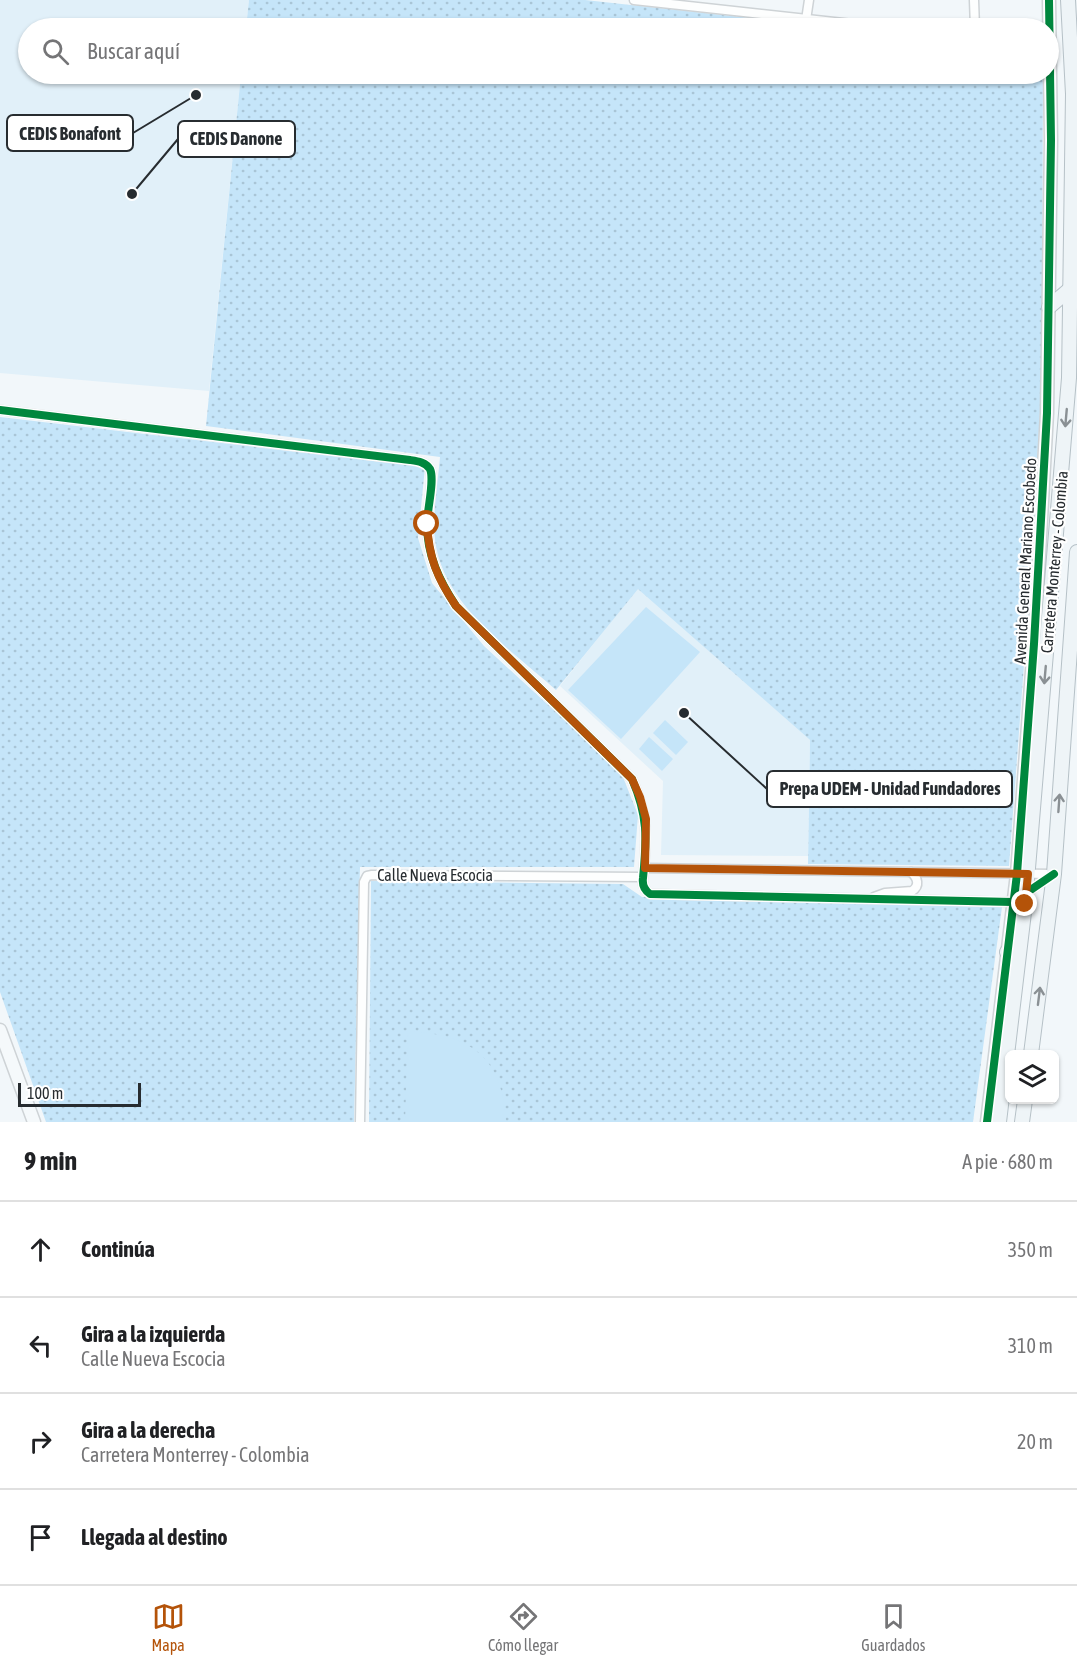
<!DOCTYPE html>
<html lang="es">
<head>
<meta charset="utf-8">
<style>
  body { margin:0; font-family:"Asap Condensed",sans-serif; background:#f2f2f2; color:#202124 }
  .controls { position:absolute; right:18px; bottom:18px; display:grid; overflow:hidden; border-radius:9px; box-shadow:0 2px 4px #0004 }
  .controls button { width:54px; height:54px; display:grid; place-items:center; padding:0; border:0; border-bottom:2px solid #e0e0e0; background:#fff; color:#202124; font:30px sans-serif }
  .scale { position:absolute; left:18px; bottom:15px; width:123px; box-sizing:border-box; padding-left:6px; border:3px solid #272c30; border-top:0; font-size:16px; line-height:21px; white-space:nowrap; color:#272c30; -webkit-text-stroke:4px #fff; paint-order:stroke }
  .stop { position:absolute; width:18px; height:18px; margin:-14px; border:4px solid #b45309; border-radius:50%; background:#fff }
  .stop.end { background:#b45309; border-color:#fff; box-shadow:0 2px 6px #0008 }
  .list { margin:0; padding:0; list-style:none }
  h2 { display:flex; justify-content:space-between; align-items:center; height:78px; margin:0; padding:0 24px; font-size:26px }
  h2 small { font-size:20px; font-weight:400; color:#757577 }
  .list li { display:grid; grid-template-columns:39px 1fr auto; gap:18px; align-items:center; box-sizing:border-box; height:96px; padding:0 24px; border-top:2px solid #e0e0e0 }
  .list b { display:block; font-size:22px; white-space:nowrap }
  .list p { margin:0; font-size:20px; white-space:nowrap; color:#757577 }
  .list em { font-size:20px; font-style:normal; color:#757577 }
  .icon { flex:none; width:33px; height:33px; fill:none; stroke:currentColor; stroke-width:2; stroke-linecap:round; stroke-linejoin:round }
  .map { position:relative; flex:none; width:1077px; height:1122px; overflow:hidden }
  .search { position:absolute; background:#fff; box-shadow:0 2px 4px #0004; left:18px; right:18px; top:18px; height:66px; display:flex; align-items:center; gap:15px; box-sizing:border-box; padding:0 21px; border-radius:33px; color:#757577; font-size:22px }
  .sheet { height:462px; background:#fff }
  nav { display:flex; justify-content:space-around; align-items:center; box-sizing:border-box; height:84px; border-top:2px solid #e0e0e0; background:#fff; font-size:16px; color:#757577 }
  nav a { display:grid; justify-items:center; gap:3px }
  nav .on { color:#b45309 }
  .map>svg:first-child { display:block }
</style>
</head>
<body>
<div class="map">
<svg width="1077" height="1122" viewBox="0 0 1077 1122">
  <defs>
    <pattern id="grass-dots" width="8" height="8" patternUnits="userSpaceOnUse" patternTransform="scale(1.5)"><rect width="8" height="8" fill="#c5e5f9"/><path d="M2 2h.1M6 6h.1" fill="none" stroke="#a9c5d6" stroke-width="1.8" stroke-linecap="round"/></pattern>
  </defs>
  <rect width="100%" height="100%" fill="#f2f7fa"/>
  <g fill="#e1f0f9">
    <path d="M0 0H249L246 28H28V74H241L209 391 0 373Z"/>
    <path d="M638 588 810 740 808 856 661 855 663 781 560 686Z"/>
  </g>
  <g fill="url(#grass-dots)">
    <path d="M249 0H585L842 28H246Z"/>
    <path d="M241 74H1043L1042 378 1029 598 1009 866 808 864 810 740 638 589 556 690C510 649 443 605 435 540 432 516 438 482 440 457L206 426Z"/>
    <path d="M0 417 425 467 418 538 432 583 484 646 621 772 638 815 634 867H360L354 1122H46L0 992Z"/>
    <path d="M371 881 623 884 642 897 1002 907 973 1122H369Z"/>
  </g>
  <g fill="#c5e5f9">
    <path d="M646 607 700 652 621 739 568 690Z"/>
    <path d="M665 720 688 742 676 755 653 733Z"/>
    <path d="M649 737 673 759 662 771 639 749Z"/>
    <path d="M408 1031C471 1035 502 1056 506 1122H405Z"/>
  </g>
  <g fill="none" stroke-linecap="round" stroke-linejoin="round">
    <defs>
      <g id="street">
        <path d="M634 0 889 28"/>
        <path d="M974 0 975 28"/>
        <path d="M806 20 809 0"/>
        <path d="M0 410 410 460C417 461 426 462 430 469 435 480 427 510 427 524 427 555 439 580 456 606L632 779C648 816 647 838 643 878 642 885 644 890 650 894L1013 902 1054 874"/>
        <path d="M645 868 1053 874"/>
        <path d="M874 897 885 893 912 891C920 886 918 878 911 872"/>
        <path d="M360 1122 364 882 367 876 372 875 643 877"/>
      </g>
      <g id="secondary">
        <path d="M0 1030 34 1122"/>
        <path d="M987 1122 1017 874 1034 644 1047 413 1051 140 1049 0"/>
      </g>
      <g id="primary">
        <path d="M1049 307 1070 289"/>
        <path d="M1007 952 1021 932"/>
        <path d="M1031 1054 1054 874 1077 552"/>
        <path d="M999 1122 1025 904 1069 378 1073 94 1068 0"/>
        <path d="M1022 1122 1025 1100"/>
      </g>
    </defs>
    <use href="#street" stroke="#ced3d6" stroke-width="11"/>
    <use href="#secondary" stroke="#ced3d6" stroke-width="15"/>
    <use href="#primary" stroke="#b6c1c7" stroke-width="16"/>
    <use href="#street" stroke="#fdfefe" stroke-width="8"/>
    <use href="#secondary" stroke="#f5f9fb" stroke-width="12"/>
    <use href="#primary" stroke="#eef4f7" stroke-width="14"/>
    <defs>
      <g id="cycleway">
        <path d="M0 410 410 460C417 461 426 462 430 469 435 480 427 510 427 524 427 555 439 580 456 606L632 779C648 816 647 838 643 878 642 885 644 890 650 894L1013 902 1054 874"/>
        <path d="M987 1122 1017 874 1034 644 1047 413 1051 140 1049 0"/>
      </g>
    </defs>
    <use href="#cycleway" stroke="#fff" stroke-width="11"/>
    <use href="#cycleway" stroke="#00873e" stroke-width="8"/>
  </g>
  <defs><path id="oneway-shaft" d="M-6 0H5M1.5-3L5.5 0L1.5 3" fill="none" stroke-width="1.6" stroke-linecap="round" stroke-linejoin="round" transform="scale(1.5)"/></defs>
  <g stroke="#8a9094">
    <use href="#oneway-shaft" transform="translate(1066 418) rotate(95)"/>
    <use href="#oneway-shaft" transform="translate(1045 675) rotate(95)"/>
    <use href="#oneway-shaft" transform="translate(1059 803) rotate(-86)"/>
    <use href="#oneway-shaft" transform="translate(1039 996) rotate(-83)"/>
  </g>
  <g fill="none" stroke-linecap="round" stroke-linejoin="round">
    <path stroke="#b45309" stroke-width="8" d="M427 524C429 558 437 578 456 606L632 779 640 797 646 819 645 868 1028 874 1025 904"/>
  </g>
  <g text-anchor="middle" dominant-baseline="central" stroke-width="4.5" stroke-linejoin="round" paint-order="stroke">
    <g font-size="16" fill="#272c30" stroke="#fff">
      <text transform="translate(1025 561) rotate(-87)">Avenida General Mariano Escobedo</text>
      <text transform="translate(1054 562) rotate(-85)">Carretera Monterrey - Colombia</text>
      <text x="435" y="875">Calle Nueva Escocia</text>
    </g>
  </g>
  <path fill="none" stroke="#272c30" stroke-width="2" d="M196 95L133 133M132 194L178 139M684 713L767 789"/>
  <g fill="#272c30" stroke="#fff" stroke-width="2">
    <circle cx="196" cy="95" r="6"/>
    <circle cx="132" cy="194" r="6"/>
    <circle cx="684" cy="713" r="6"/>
  </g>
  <g fill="#fff" stroke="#272c30" stroke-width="2">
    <rect x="7" y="115" width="126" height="36" rx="6"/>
    <rect x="178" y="121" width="117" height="36" rx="6"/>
    <rect x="767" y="771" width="245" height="36" rx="6"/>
  </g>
  <g font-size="18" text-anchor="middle" font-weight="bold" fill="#272c30">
    <text x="70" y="140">CEDIS Bonafont</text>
    <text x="236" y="145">CEDIS Danone</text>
    <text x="890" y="795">Prepa UDEM - Unidad Fundadores</text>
  </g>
</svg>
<div class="controls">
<button><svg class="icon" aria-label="layers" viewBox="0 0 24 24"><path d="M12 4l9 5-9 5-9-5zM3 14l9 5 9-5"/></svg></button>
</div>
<div class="scale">100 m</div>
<div class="stop" style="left:427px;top:524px"></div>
<div class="stop end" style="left:1025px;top:904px"></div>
<div class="search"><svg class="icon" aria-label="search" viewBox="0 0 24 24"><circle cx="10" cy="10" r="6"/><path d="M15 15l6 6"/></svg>Buscar aquí</div>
</div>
<section class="sheet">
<h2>9 min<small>A pie · 680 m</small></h2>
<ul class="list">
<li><svg class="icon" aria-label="ahead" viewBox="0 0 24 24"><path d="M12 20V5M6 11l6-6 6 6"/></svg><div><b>Continúa</b></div><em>350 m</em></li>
<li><svg class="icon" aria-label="left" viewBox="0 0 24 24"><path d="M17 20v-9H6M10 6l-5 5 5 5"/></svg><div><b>Gira a la izquierda</b><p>Calle Nueva Escocia</p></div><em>310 m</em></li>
<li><svg class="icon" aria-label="right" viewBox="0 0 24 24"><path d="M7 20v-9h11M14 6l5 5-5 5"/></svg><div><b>Gira a la derecha</b><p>Carretera Monterrey - Colombia</p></div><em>20 m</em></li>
<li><svg class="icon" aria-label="arrive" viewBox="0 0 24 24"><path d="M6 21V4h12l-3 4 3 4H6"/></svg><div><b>Llegada al destino</b></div></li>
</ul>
</section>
<nav>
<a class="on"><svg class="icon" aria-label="map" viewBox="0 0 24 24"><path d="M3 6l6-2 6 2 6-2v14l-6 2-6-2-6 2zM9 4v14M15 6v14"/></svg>Mapa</a>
<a><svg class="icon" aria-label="directions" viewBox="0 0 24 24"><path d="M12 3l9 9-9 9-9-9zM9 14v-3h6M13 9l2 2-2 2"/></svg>Cómo llegar</a>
<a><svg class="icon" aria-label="saved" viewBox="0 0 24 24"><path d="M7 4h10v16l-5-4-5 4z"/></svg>Guardados</a>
</nav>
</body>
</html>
